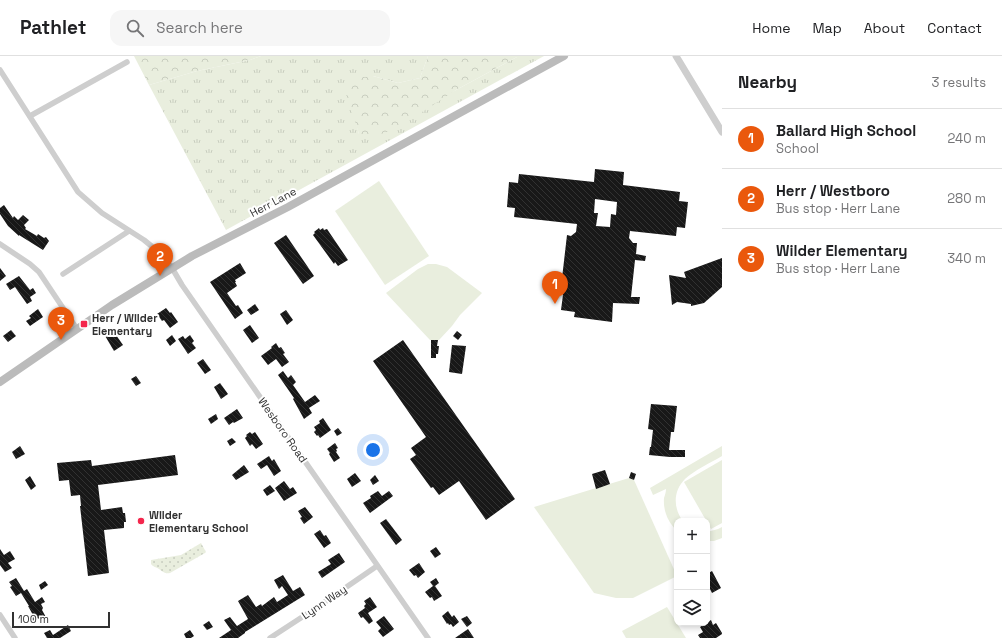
<!DOCTYPE html>
<html lang="en">
<head>
<meta charset="utf-8">
<style>
  body { margin:0; font-family:"Space Grotesk",sans-serif; background:#f6f6f6; color:#202124 }
  .controls { position:absolute; right:12px; bottom:12px; display:grid; overflow:hidden; border-radius:8px; box-shadow:0 2px 6px #0003 }
  .controls button { width:36px; height:36px; display:grid; place-items:center; padding:0; border:0; border-bottom:1px solid #e0e0e0; background:#fff; color:#202124; font:20px sans-serif }
  .scale { position:absolute; left:12px; bottom:10px; width:98px; box-sizing:border-box; padding-left:4px; border:2px solid #313131; border-top:0; font-size:11px; line-height:14px; white-space:nowrap; color:#313131; -webkit-text-stroke:3px #fff; paint-order:stroke }
  .you { position:absolute; left:373px; top:394px; width:14px; height:14px; margin:-10px; border:3px solid #fff; border-radius:50%; background:#1a73e8; box-shadow:0 0 0 6px #1a73e833 }
  .badge { display:grid; place-items:center; width:26px; height:26px; border-radius:50%; background:#ea580c; color:#fff; font-size:13px; font-weight:700 }
  .pin { position:absolute; translate:-50% -33px; filter:drop-shadow(0 1px 2px #0008) }
  .pin::after { content:''; position:absolute; top:21px; width:14px; height:12px; background:inherit; clip-path:polygon(0 0,100% 0,50% 100%) }
  .list { margin:0; padding:0; list-style:none }
  h2 { display:flex; justify-content:space-between; align-items:center; height:52px; margin:0; padding:0 16px; font-size:17px }
  h2 small { font-size:13px; font-weight:400; color:#757577 }
  .list li { display:grid; grid-template-columns:26px 1fr auto; gap:12px; align-items:center; box-sizing:border-box; height:60px; padding:0 16px; border-top:1px solid #e0e0e0 }
  .list b { display:block; font-size:15px; white-space:nowrap }
  .list p { margin:0; font-size:13px; white-space:nowrap; color:#757577 }
  .list em { font-size:13px; font-style:normal; color:#757577 }
  .icon { flex:none; width:22px; height:22px; fill:none; stroke:currentColor; stroke-width:2; stroke-linecap:round; stroke-linejoin:round }
  .map { position:relative; flex:none; width:722px; height:582px; overflow:hidden }
  header { display:flex; align-items:center; gap:24px; box-sizing:border-box; height:56px; padding:0 20px; background:#fff; border-bottom:1px solid #e0e0e0 }
  header strong { font-size:19px }
  nav { display:flex; gap:22px; margin-inline-start:auto; font-size:14px }
  .search { width:280px; height:36px; background:#f6f6f6; display:flex; align-items:center; gap:10px; box-sizing:border-box; padding:0 14px; border-radius:12px; color:#757577; font-size:15px }
  main { display:flex }
  aside { flex:1; background:#fff }
  .map>svg:first-child { display:block }
</style>
</head>
<body>
<header>
<strong>Pathlet</strong>
<div class="search"><svg class="icon" aria-label="search" viewBox="0 0 24 24"><circle cx="10" cy="10" r="6"/><path d="M15 15l6 6"/></svg>Search here</div>
<nav><a>Home</a><a>Map</a><a>About</a><a>Contact</a></nav>
</header>
<main>
<div class="map">
<svg width="722" height="582" viewBox="0 0 722 582">
  <defs>
    <pattern id="grass-tufts" width="24" height="20" patternUnits="userSpaceOnUse"><rect width="24" height="20" fill="#e9eede"/><path d="M3 7l-1-3M5 7V3M7 7l1-3M15 17l-1-3M17 17v-4M19 17l1-3" fill="none" stroke="#c8cdbf"/></pattern>
    <pattern id="forest-crowns" width="20" height="18" patternUnits="userSpaceOnUse"><rect width="20" height="18" fill="#e9eede"/><path d="M2 6a3 3 0 1 1 6 0M12 15a3 3 0 1 1 6 0" fill="none" stroke="#c8cdbf"/></pattern>
    <pattern id="park-dots" width="8" height="8" patternUnits="userSpaceOnUse"><rect width="8" height="8" fill="#e9eede"/><path d="M2 2h.1M6 6h.1" fill="none" stroke="#c8cdbf" stroke-width="1.8" stroke-linecap="round"/></pattern>
    <pattern id="building-back-hatch" width="6" height="6" patternUnits="userSpaceOnUse"><rect width="6" height="6" fill="#181818"/><path d="M-1 5l2 2M0 0l6 6M5-1l2 2" fill="none" stroke="#313131"/></pattern>
  </defs>
  <rect width="100%" height="100%" fill="#fff"/>
  <path fill="url(#grass-tufts)" d="M261 0H428L420 22 398 27 373 20 355 63 359 78 456 34 517 1V0H544L226 174 149 29 197 15 250 4Z"/>
  <g fill="url(#forest-crowns)">
    <path d="M134 0H261L250 4 197 15 149 29Z"/>
    <path d="M428 0H517V1L456 34 399 71 369 83 359 78 344 32 354 22 373 20 398 27 420 22Z"/>
  </g>
  <path fill="url(#park-dots)" d="M201 487 206 496 205 497 170 517C165 518 163 516 159 513 156 511 153 511 151 508V504L181 499Z"/>
  <g fill="#e9eede">
    <path d="M379 125 429 200 385 229 335 155Z"/>
    <path d="M428 208H436L447 211 482 237 460 259 452 270 439 284H430L386 237 418 213Z"/>
    <path d="M722 390V400C712 406 693 415 685 423 673 435 673 452 683 465H677V475C668 466 663 455 664 442 665 439 666 436 666 433L653 439 650 432Z"/>
    <path d="M722 404V467L711 473 684 426Z"/>
    <path d="M629 422 634 424 677 520 633 542H616L594 537 534 451Z"/>
    <path d="M722 471V482L714 485H707V476L718 473Z"/>
    <path d="M667 551 686 582H626L622 575Z"/>
  </g>
  <g fill="url(#building-back-hatch)" fill-rule="evenodd">
    <path d="M595 113 624 116 623 129 680 136 679 145 688 146 685 172 677 171 676 180 630 175 629 182 633 187H637L636 198 646 200 645 205 635 204 631 241H640L639 248 613 247 612 266 574 261 575 256 561 254 564 231H561L567 179 571 180 576 176 577 168 514 161 515 152 507 151 509 126 518 127 519 118 594 126ZM595 143 617 146 616 159 611 158 610 171 596 170 598 157H594Z"/>
    <path d="M4 149 13 162 14 160 18 164 23 159 29 164 24 169 26 172 25 173 37 180 38 178 44 182 46 181 49 185 43 194 19 179V180L8 170 0 158V152Z"/>
    <path d="M319 172 320 174 323 172 324 174 327 173 348 204 338 210 335 206 334 208 313 179 315 177 314 176Z"/>
    <path d="M286 179 314 220 303 228 274 187Z"/>
    <path d="M722 202V231L704 247 691 250V248L677 246 672 249 669 219 686 222 684 216Z"/>
    <path d="M240 207 246 217 235 224 236 226H235L237 230 227 237 236 250 238 249 243 257 235 263 210 226Z"/>
    <path d="M0 212 6 220 0 225Z"/>
    <path d="M19 220 30 234 33 232 36 237 30 241 32 245 27 248 15 231 10 234 6 228Z"/>
    <path d="M255 248 259 254 251 259 247 254Z"/>
    <path d="M166 252 170 257 171 256 178 266 170 272 164 264 162 265 157 258Z"/>
    <path d="M38 253 43 261 30 270 26 265 31 262 29 260Z"/>
    <path d="M286 254 293 264 287 269 280 258Z"/>
    <path d="M250 269 259 282 252 287 243 274Z"/>
    <path d="M111 272 123 289 114 295 104 278Z"/>
    <path d="M11 274 16 280 8 286 3 280Z"/>
    <path d="M457 275 462 279 458 284 453 280Z"/>
    <path d="M172 279 176 285 170 290 166 284Z"/>
    <path d="M190 279 194 285 192 287 196 292 188 298 178 283 183 280 185 283Z"/>
    <path d="M403 284 515 443 486 464 459 425 439 439 433 431 431 432 410 403 416 399 411 392 426 381 373 305Z"/>
    <path d="M431 284H438L437 290H439L438 298H436V302H431Z"/>
    <path d="M276 287 279 292 281 291 285 297 283 298 289 306 282 311 276 303 268 309 261 300 272 292 271 291Z"/>
    <path d="M452 289 466 290 462 318 449 316Z"/>
    <path d="M203 303 211 314 205 318 197 307Z"/>
    <path d="M283 315 288 322 291 319 296 326 293 329 305 346 315 339 320 345 309 352 312 357 304 363 293 343 294 342 278 319Z"/>
    <path d="M136 320 141 327 136 330 131 323Z"/>
    <path d="M220 327 228 338 221 343 214 331Z"/>
    <path d="M651 348 677 350 674 376H671L669 394H685V401H670L649 399 650 391H651L653 374 648 373Z"/>
    <path d="M237 353 243 362 234 367 233 366 229 369 224 362Z"/>
    <path d="M216 358 218 363 211 368 208 363Z"/>
    <path d="M323 362 331 374 320 382 318 379 317 380 314 376 316 374 314 371 320 367 319 365Z"/>
    <path d="M338 372 342 377 337 380 334 375Z"/>
    <path d="M250 376 252 378 255 376 263 388 256 393 252 388 250 390 245 382 247 380 246 379Z"/>
    <path d="M232 382 236 386 230 390 227 385Z"/>
    <path d="M335 387 338 392 336 393 337 395 336 396 340 402 334 406 329 398 330 397 327 393Z"/>
    <path d="M20 390 25 398 16 403 12 396Z"/>
    <path d="M175 399 178 419 98 429 101 454 122 451 123 457H125L126 466H124V472L104 474 109 517 88 520 80 450H81L80 439 71 440 69 424 59 425 57 407 91 404 92 410Z"/>
    <path d="M269 400 272 405 274 403 281 415 274 420 267 409 261 413 257 408Z"/>
    <path d="M244 409 249 416 236 424 232 419Z"/>
    <path d="M605 414 610 428 596 433 592 418Z"/>
    <path d="M631 416 636 418 634 424 629 422Z"/>
    <path d="M355 417 361 425 352 431 347 423Z"/>
    <path d="M375 419 379 425 373 429 370 424Z"/>
    <path d="M30 420 36 430 31 434 25 424Z"/>
    <path d="M284 425 290 433 293 431 297 437 284 445 275 432Z"/>
    <path d="M270 429 275 435 267 440 263 434Z"/>
    <path d="M378 435 382 440 389 435 393 440 370 457 363 447 371 442 370 440Z"/>
    <path d="M305 451 313 461 304 468 300 462 302 461 298 455Z"/>
    <path d="M386 463 402 484 396 489 380 467Z"/>
    <path d="M320 474 324 480 326 479 331 487 324 492 314 478Z"/>
    <path d="M436 491 441 498 435 502 430 495Z"/>
    <path d="M0 493 4 499 10 495 15 503 8 507 12 512 5 516 0 509Z"/>
    <path d="M339 497 345 506 322 522 318 516 331 508 328 504Z"/>
    <path d="M419 507 425 516 418 522 416 519 414 520 409 514Z"/>
    <path d="M712 515 721 532 712 537 710 533 707 534V518Z"/>
    <path d="M283 519 293 535 300 531 305 539 245 576V577L238 582H219L231 574 224 564 230 561 237 570 248 563 238 545 248 539 256 551 261 548 262 550 274 541 277 546 288 539 282 530 279 533 274 524Z"/>
    <path d="M16 522 24 535 27 533 35 546 42 541 45 546 41 548 43 552 42 554 47 563 42 567 38 562 33 565 30 561 33 559 28 550H29L21 537 16 540 10 531 12 530 9 526Z"/>
    <path d="M436 522 439 527 435 530 442 540 434 545 432 541 430 542 425 536 433 530 430 526Z"/>
    <path d="M45 525 48 529 41 534 39 529Z"/>
    <path d="M370 541 377 551 368 557 373 565 369 568 363 561 361 562 358 557 365 552 364 550 366 548 364 545Z"/>
    <path d="M448 555 452 561 454 559 459 566 453 571 451 568 449 569 448 567 447 568 442 560Z"/>
    <path d="M384 560 394 573 383 581 378 575 381 572 376 566Z"/>
    <path d="M467 560 472 567 467 571 461 563Z"/>
    <path d="M711 564 713 569 716 567 722 577V578L716 582H700L698 579 703 576 700 571Z"/>
    <path d="M209 565 213 571 207 574 203 569Z"/>
    <path d="M68 569 71 575 60 582H47L44 577 50 574 53 579Z"/>
    <path d="M468 573 474 582H455Z"/>
    <path d="M190 574 194 580 191 582H186L184 578Z"/>
  </g>
  <g fill="none" stroke-linecap="round" stroke-linejoin="round">
    <g stroke="#cecece" stroke-width="5.5">
      <path d="M0 14 78 136 102 157 144 184 160 197 172 212 182 229 428 582"/>
      <path d="M30 60 127 6"/>
      <path d="M0 188 30 208 39 216 77 273"/>
      <path d="M63 218 129 175"/>
      <path d="M0 559 15 582"/>
      <path d="M270 582 316 552 377 510"/>
    </g>
    <path stroke="#cecece" stroke-width="7" d="M676 0 722 76"/>
    <path stroke="#bbb" stroke-width="8" d="M0 326 112 249 192 200 288 151 564 0"/>
  </g>
  <g fill="#f4264c" stroke="#fff" stroke-width="1.5">
    <rect x="80" y="264" width="8" height="8" rx="2"/>
    <circle cx="141" cy="465" r="4"/>
  </g>
  <g text-anchor="middle" dominant-baseline="central" stroke-width="4" stroke-linejoin="round" paint-order="stroke">
    <g font-size="11" fill="#313131" stroke="#fff">
      <text transform="translate(273 146) rotate(-28)">Herr Lane</text>
      <text transform="translate(283 374) rotate(55)">Wesboro Road</text>
      <text transform="translate(324 546) rotate(-34)">Lynn Way</text>
    </g>
    <g font-size="11" font-weight="bold" fill="#313131" stroke="#fff" text-anchor="start">
      <text x="92" y="262">Herr / Wilder<tspan x="92" dy="13">Elementary</tspan></text>
      <text x="149" y="459">Wilder<tspan x="149" dy="13">Elementary School</tspan></text>
    </g>
  </g>
</svg>
<div class="controls">
<button>+</button>
<button>−</button>
<button><svg class="icon" aria-label="layers" viewBox="0 0 24 24"><path d="M12 4l9 5-9 5-9-5zM3 14l9 5 9-5"/></svg></button>
</div>
<div class="scale">100 m</div>
<div class="you"></div>
<div class="pin badge" style="left:555px;top:248px">1</div>
<div class="pin badge" style="left:160px;top:220px">2</div>
<div class="pin badge" style="left:61px;top:284px">3</div>
</div>
<aside>
<h2>Nearby<small>3 results</small></h2>
<ul class="list">
<li><span class="badge">1</span><div><b>Ballard High School</b><p>School</p></div><em>240 m</em></li>
<li><span class="badge">2</span><div><b>Herr / Westboro</b><p>Bus stop · Herr Lane</p></div><em>280 m</em></li>
<li><span class="badge">3</span><div><b>Wilder Elementary</b><p>Bus stop · Herr Lane</p></div><em>340 m</em></li>
</ul>
</aside>
</main>
</body>
</html>
